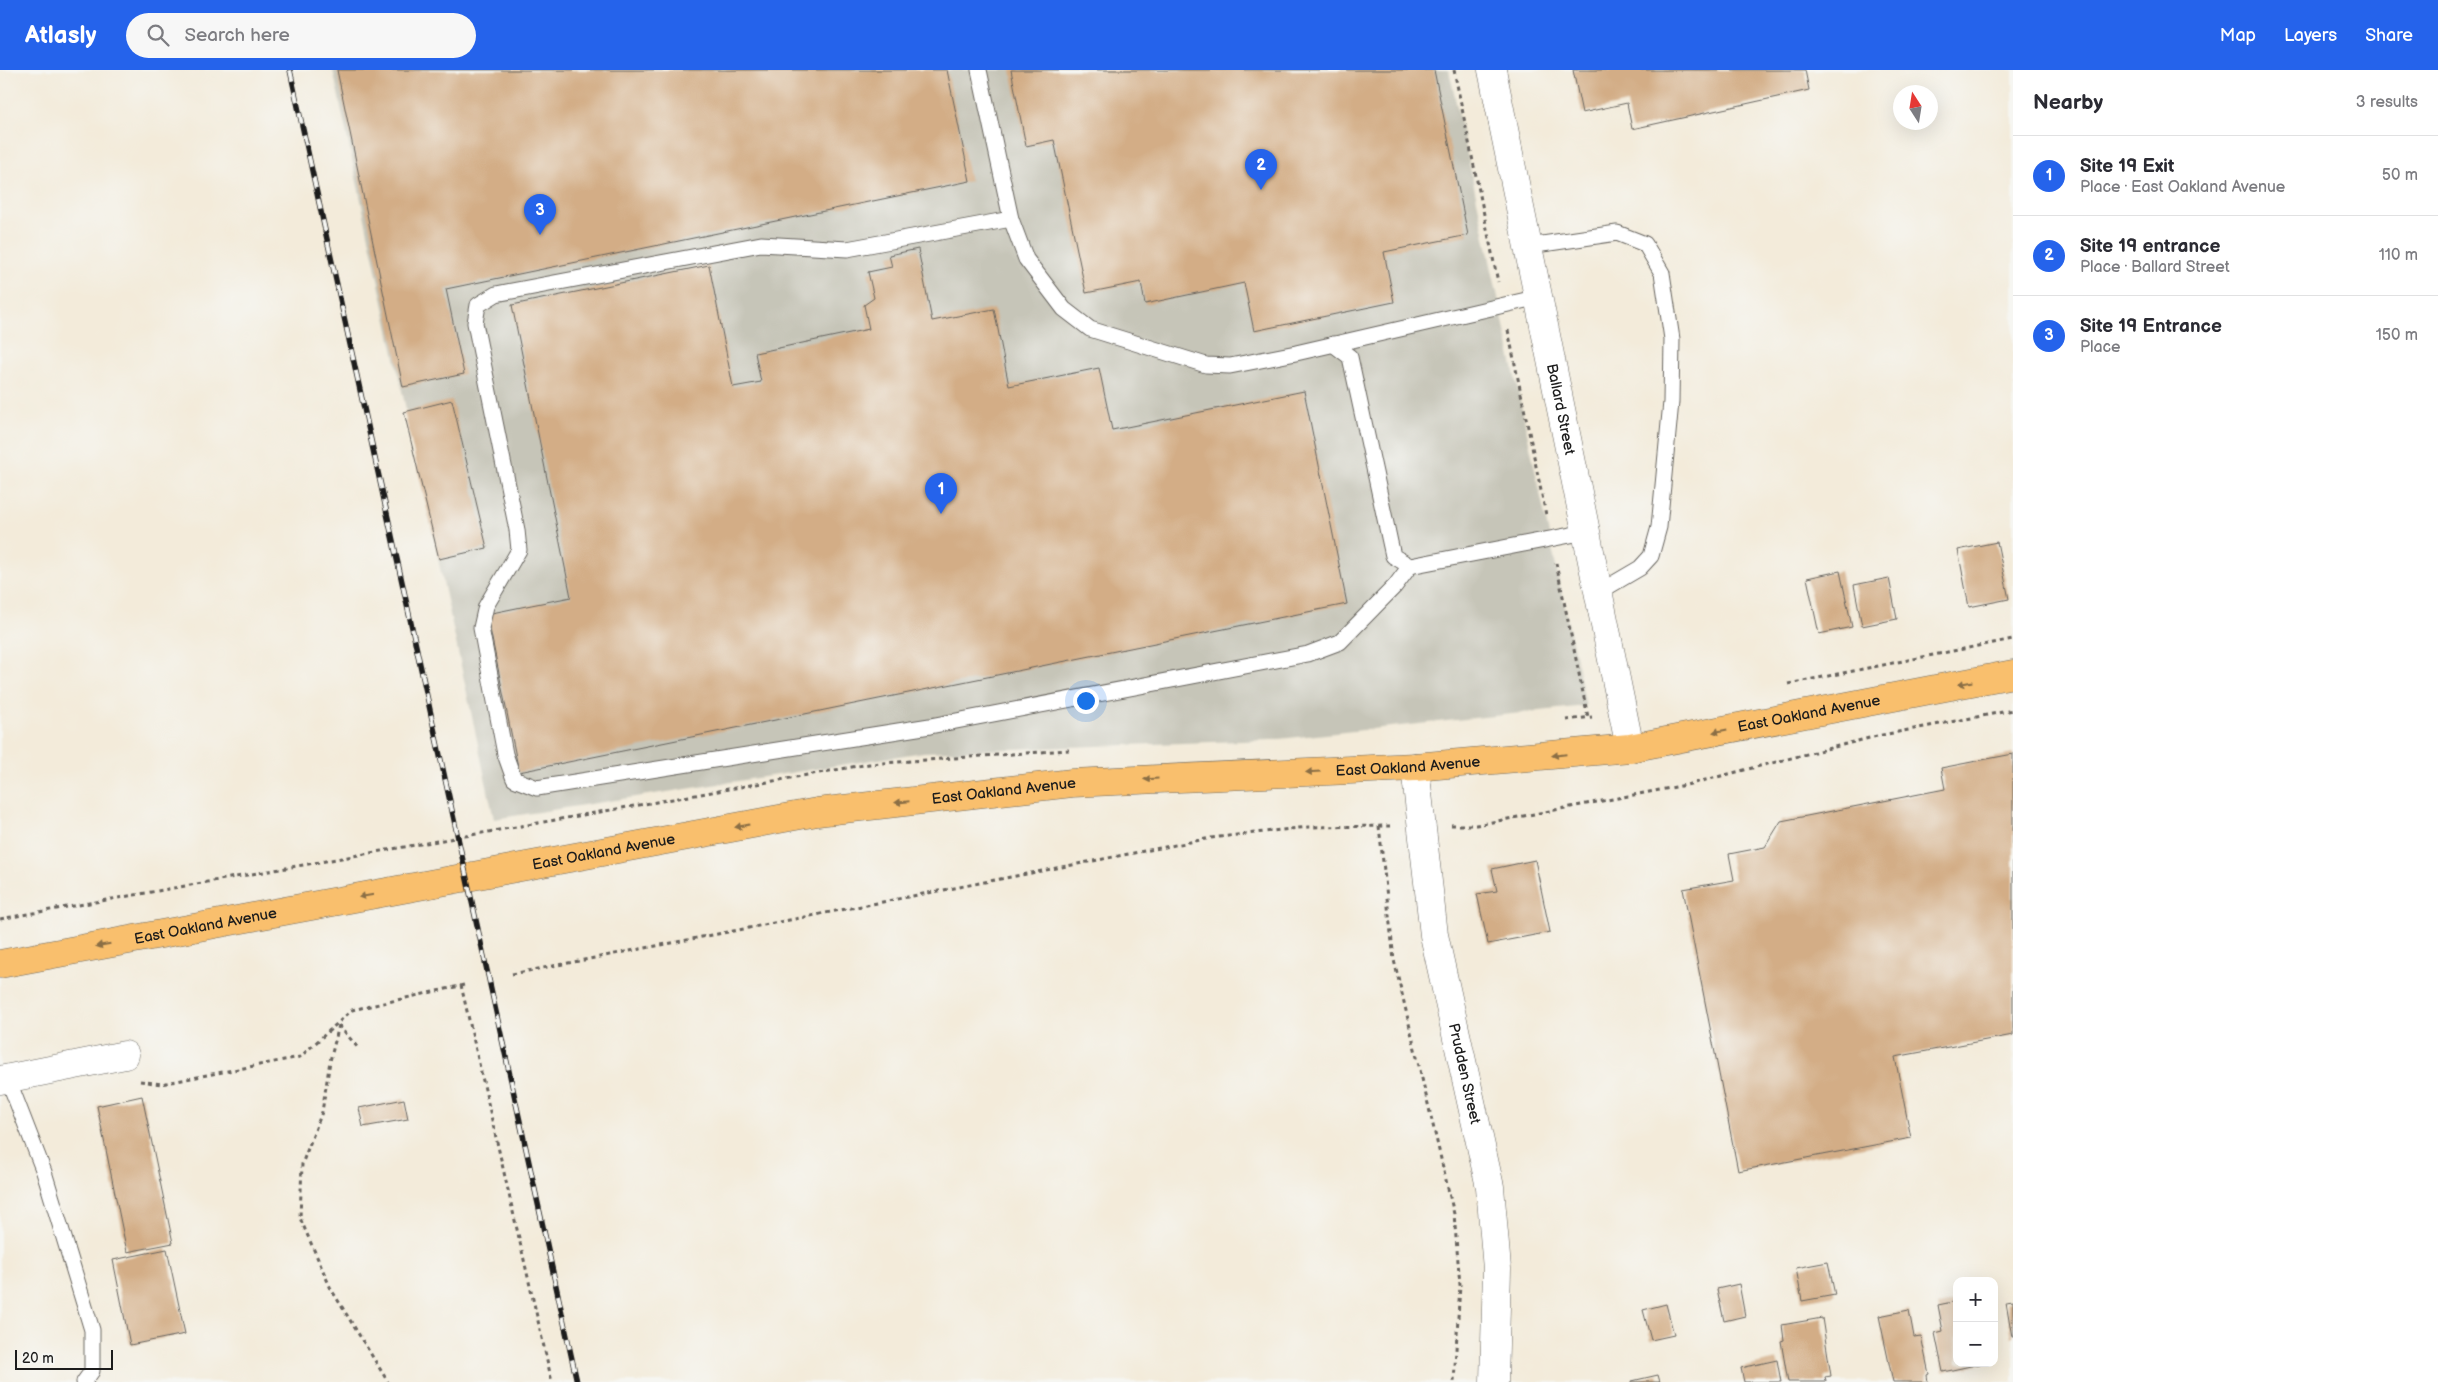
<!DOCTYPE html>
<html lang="en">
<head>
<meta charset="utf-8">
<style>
  body { margin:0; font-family:"Balsamiq Sans",sans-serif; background:#f7f7f7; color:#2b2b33 }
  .controls { position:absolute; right:15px; bottom:15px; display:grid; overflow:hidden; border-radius:10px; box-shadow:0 5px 20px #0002 }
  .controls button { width:45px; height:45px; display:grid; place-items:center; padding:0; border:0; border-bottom:1px solid #e1e1e2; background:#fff; color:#2b2b33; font:25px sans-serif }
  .compass { position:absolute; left:1893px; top:15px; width:45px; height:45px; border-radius:50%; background:#fff; box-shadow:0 5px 20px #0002; rotate:348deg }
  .scale { position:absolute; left:15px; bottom:12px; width:98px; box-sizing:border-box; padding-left:5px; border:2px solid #1c1c1c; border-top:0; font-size:14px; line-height:18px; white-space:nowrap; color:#1c1c1c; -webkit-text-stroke:4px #f6f6f2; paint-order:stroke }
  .you { position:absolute; left:1085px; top:630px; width:18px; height:18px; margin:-12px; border:4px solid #fff; border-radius:50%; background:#1a73e8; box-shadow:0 0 0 8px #1a73e833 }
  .badge { display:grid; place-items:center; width:32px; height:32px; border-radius:50%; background:#2563eb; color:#fff; font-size:16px; font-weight:700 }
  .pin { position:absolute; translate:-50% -41px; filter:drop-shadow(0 1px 2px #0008) }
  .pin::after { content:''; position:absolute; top:26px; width:18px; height:15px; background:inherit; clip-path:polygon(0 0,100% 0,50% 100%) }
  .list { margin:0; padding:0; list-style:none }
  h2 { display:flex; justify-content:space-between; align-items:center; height:65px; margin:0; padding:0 20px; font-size:21px }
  h2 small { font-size:16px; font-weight:400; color:#7c7c81 }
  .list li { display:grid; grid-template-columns:32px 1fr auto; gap:15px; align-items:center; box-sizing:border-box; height:80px; padding:0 20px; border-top:1px solid #e1e1e2 }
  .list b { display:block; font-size:19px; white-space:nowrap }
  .list p { margin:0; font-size:16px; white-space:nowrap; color:#7c7c81 }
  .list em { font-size:16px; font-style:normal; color:#7c7c81 }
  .icon { flex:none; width:28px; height:28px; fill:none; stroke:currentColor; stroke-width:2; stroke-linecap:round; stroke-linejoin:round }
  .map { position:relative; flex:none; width:2013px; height:1312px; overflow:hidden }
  header { display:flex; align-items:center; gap:30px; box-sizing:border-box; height:70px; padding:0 25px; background:#2563eb; color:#fff }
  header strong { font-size:24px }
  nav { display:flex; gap:28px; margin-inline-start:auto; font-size:18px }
  .search { width:350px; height:45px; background:#f7f7f7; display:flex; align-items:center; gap:12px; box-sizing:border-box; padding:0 18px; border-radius:28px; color:#7c7c81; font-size:19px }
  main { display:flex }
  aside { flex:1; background:#fff }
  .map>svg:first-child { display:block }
</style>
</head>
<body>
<header>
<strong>Atlasly</strong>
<div class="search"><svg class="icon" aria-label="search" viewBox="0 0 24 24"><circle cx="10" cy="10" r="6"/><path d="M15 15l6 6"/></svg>Search here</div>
<nav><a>Map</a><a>Layers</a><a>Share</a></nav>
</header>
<main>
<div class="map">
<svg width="2013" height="1312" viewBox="0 0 2013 1312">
  <rect width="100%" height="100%" fill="#f6f6f2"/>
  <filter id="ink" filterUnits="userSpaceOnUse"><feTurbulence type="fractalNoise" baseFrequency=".02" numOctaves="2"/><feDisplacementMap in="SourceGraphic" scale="10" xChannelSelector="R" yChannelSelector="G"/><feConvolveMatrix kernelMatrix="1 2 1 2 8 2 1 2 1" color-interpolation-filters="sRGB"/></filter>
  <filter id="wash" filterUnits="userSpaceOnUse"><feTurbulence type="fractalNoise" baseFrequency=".0096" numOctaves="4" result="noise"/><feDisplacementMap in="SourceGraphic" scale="20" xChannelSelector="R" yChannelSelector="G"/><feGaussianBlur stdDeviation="1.12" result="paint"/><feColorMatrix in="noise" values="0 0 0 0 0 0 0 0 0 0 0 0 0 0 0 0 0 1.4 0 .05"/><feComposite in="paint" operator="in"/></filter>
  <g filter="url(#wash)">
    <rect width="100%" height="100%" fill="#f3ebda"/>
    <path fill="#c6c5b8" d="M333 0H1449L1586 636 1270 670 924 682 494 749Z"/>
    <g id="blocks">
      <g fill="#d3ad86">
        <path d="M337 0H947L970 111 446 219 464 304 403 317Z"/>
        <path d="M1011 0H1434L1468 165 1384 182 1394 232 1254 261 1244 213 1145 234 1141 212 1086 223 1054 70 1026 76Z"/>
        <path d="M1573 0H1805L1809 20 1632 59 1627 33 1582 43Z"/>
        <path d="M918 179 932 251 994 239 1009 316 1099 298 1112 360 1304 321 1347 534 519 702 487 544 571 527 512 235 709 195 733 317 761 312 755 283 869 259 864 235 874 228 868 202 892 197 889 185Z"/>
        <path d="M452 330 487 478 439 489 404 342Z"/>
        <path d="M1997 472 2009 529 1969 537 1958 480Z"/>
        <path d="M1840 501 1852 557 1819 564 1807 508Z"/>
        <path d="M1889 508 1897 549 1862 556 1854 515Z"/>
        <path d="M2013 684V965L1895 987 1911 1068 1738 1101 1683 819 1734 810 1729 784 1765 777 1781 751 1945 719 1941 698Z"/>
        <path d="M1535 790 1550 862 1488 874 1477 824 1497 821 1492 799Z"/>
        <path d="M142 1026 173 1173 127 1182 97 1036Z"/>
        <path d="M404 1029 408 1049 363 1057 359 1038Z"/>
        <path d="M167 1179 185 1264 130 1275 113 1190Z"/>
        <path d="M1828 1192 1835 1225 1802 1231 1796 1198Z"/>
        <path d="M1739 1214 1745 1246 1724 1251 1717 1219Z"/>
        <path d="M1957 1231V1293L1980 1294 1943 1302 1935 1263 1943 1261 1938 1235Z"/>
        <path d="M2013 1231V1267H2012L2006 1232Z"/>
        <path d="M1666 1234 1674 1265 1651 1270 1643 1240Z"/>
        <path d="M1909 1240 1914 1267 1921 1266 1929 1304 1927 1305 1928 1312H1893L1879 1246Z"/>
        <path d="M1822 1248 1831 1306 1825 1307 1826 1312H1788L1781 1271 1784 1270 1782 1255Z"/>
        <path d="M1777 1290 1781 1312H1744L1741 1298Z"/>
        <path d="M1658 1305 1660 1312H1632V1311Z"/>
      </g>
    </g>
  </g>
  <g filter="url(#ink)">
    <use href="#blocks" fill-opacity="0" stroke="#67645e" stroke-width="1"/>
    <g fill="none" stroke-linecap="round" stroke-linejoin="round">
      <defs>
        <g id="lane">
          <path d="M979 0 1011 149 1026 189 1064 239 1090 259 1206 295 1230 296 1296 283 1539 227"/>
          <path d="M1011 149 847 179 761 174 496 224 478 235 475 253 517 460 519 480 486 536 481 558 505 684 514 709 537 718 930 656 1308 584 1340 572 1395 516 1410 496"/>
          <path d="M1529 176 1617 163 1645 174 1662 203 1672 269 1671 332 1659 457 1651 486 1640 498 1599 522"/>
          <path d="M1333 274 1350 287 1393 486 1410 496 1586 462"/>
          <path d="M8 1009 44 1102 92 1260V1301L84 1312"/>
        </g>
        <g id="street">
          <path id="s1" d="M1492 0 1630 678"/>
          <path id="s2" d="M1415 697 1434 865 1490 1117 1497 1199 1494 1312"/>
          <path d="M0 1010 125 985"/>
        </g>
        <g id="primary">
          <path id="s3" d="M0 894 817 742 1072 713 1415 697 1630 678 2013 604"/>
        </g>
      </defs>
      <use href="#lane" stroke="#67645e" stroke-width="17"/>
      <use href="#street" stroke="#67645e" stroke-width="29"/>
      <use href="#primary" stroke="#67645e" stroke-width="29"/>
      <g stroke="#67645e" stroke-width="3" stroke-dasharray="4 4" stroke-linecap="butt">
        <path d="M1454 0 1498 212"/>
        <path d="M1508 260 1546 445"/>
        <path d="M1556 493 1588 647"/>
        <path d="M1788 614 2013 569"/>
        <path d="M1566 650 1592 647"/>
        <path d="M1451 755H1476L1686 715 1877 666 2013 640"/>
        <path d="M1379 756 1394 890 1454 1144 1460 1215 1454 1312"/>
        <path d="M0 849 869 694 1069 680"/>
        <path d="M512 904 1211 768 1308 757 1390 756"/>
        <path d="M461 915 552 1312"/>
        <path d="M339 955 330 991 322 1042 302 1094 300 1148 331 1219 388 1312"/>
        <path d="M339 955 358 978"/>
        <path d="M140 1011 161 1014 300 987 352 940 464 915"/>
      </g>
      <use href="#lane" stroke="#fff" stroke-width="15"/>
      <use href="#street" stroke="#fff" stroke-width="28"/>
      <use href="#primary" stroke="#f9bf6d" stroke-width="28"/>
      <defs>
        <path id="rail" d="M290 0 577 1312"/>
      </defs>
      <use href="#rail" stroke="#1c1c1c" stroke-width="5.5"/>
      <use href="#rail" stroke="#f6f6f2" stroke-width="4" stroke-dasharray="11" stroke-linecap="butt"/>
    </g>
    <defs><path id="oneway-solid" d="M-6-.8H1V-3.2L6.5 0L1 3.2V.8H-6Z" transform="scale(1.25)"/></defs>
    <g fill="#8a6e44">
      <use href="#oneway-solid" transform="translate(1965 613) rotate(169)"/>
      <use href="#oneway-solid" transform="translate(1720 661) rotate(169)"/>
      <use href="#oneway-solid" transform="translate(1559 685) rotate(174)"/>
      <use href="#oneway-solid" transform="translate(1313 702) rotate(177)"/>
      <use href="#oneway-solid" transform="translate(1151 709) rotate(177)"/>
      <use href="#oneway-solid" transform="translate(902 732) rotate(174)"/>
      <use href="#oneway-solid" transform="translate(742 756) rotate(169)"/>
      <use href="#oneway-solid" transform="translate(366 826) rotate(170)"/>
      <use href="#oneway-solid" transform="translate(103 875) rotate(170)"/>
    </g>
  </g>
  <g text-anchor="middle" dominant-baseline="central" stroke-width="5" stroke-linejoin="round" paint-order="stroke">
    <g font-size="15" fill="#1c1c1c" stroke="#f6f6f2">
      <text stroke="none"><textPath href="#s1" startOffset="346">Ballard Street</textPath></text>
      <text stroke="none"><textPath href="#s3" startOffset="1829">East Oakland Avenue</textPath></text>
      <text stroke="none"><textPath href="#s3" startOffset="1424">East Oakland Avenue</textPath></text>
      <text stroke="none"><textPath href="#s3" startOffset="1019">East Oakland Avenue</textPath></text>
      <text stroke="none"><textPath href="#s3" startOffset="614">East Oakland Avenue</textPath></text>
      <text stroke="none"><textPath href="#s3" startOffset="209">East Oakland Avenue</textPath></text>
      <text stroke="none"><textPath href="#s2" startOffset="311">Prudden Street</textPath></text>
    </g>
  </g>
</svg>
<div class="controls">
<button>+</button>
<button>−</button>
</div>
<svg class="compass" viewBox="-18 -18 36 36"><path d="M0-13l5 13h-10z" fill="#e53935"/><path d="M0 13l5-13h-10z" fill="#7c7c81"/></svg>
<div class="scale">20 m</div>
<div class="you"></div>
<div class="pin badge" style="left:941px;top:444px">1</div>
<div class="pin badge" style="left:1261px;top:120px">2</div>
<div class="pin badge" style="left:540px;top:165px">3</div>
</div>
<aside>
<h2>Nearby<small>3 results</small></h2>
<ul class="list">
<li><span class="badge">1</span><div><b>Site 19 Exit</b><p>Place · East Oakland Avenue</p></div><em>50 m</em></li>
<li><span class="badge">2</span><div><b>Site 19 entrance</b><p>Place · Ballard Street</p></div><em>110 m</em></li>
<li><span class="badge">3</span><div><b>Site 19 Entrance</b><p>Place</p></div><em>150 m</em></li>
</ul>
</aside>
</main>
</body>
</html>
